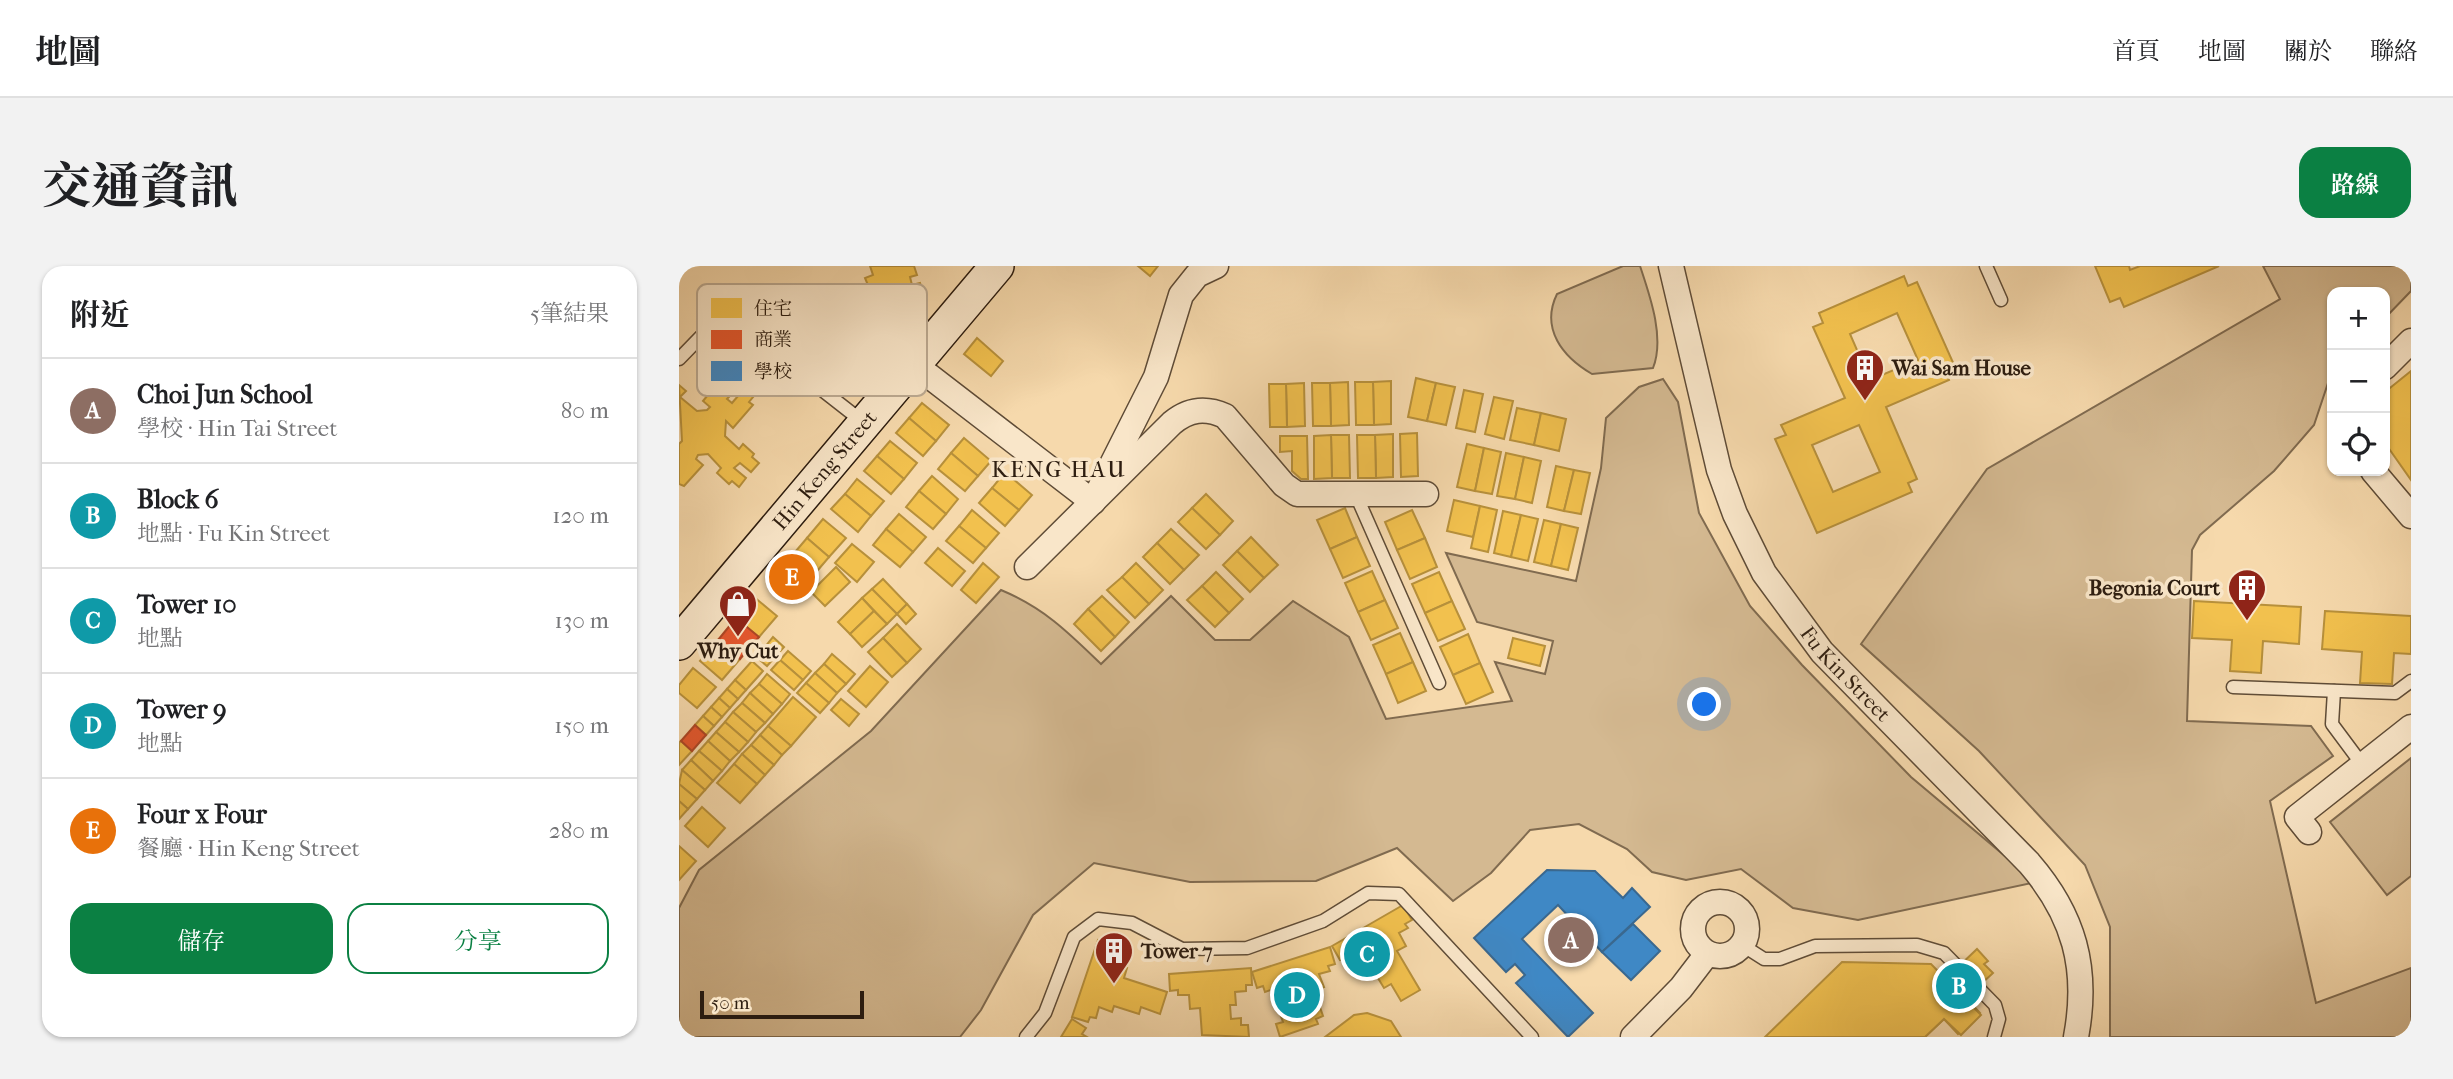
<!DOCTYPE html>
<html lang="zh-TW">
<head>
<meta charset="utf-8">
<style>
  body { margin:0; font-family:"IM FELL French Canon","Noto Serif TC",serif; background:#f2f2f2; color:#202124 }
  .controls { position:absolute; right:21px; top:21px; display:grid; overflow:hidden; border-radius:14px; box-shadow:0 2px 5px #0004 }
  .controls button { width:63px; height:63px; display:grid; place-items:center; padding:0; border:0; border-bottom:2px solid #e0e0e0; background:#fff; color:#202124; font:35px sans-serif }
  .scale { position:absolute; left:21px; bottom:18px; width:164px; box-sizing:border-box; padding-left:7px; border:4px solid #2d1d10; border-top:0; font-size:19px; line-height:24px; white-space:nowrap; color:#2d1d10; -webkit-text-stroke:5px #f9e6c9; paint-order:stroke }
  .you { position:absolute; left:1026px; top:439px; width:24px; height:24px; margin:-18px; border:5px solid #fff; border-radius:50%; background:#1a73e8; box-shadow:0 0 0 10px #1a73e833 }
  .badge { display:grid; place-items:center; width:46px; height:46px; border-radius:50%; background:#0b8043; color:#fff; font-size:23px; font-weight:700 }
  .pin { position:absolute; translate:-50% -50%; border:4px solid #fff; box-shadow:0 2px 7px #0006 }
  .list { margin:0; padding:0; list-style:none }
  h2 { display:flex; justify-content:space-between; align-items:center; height:91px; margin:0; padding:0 28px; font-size:30px }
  h2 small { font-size:23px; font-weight:400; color:#757577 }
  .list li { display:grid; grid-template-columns:46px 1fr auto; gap:21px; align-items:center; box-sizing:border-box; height:105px; padding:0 28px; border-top:2px solid #e0e0e0 }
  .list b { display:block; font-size:26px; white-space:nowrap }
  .list p { margin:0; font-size:23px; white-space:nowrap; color:#757577 }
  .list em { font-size:23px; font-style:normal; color:#757577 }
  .actions { display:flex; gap:14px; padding:21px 28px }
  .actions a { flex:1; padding:16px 0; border:2px solid #0b8043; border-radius:21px; text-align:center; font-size:24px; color:#0b8043 }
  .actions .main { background:#0b8043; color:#fff }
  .icon { flex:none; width:38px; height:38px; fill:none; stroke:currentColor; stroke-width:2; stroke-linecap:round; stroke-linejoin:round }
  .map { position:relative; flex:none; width:1732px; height:771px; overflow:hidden; border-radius:21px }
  header { display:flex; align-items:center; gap:42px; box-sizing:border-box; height:98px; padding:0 35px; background:#fff; border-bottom:2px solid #e0e0e0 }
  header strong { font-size:33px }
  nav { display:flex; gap:38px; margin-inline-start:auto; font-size:24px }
  .intro { display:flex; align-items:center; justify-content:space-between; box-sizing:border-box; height:168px; padding:0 42px }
  h1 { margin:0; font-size:49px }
  .button { padding:18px 32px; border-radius:21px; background:#0b8043; color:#fff; font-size:24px; font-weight:700 }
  main { display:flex; gap:42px; padding:0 42px }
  aside { flex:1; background:#fff; border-radius:21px; box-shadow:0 2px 5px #0004 }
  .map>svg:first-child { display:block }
</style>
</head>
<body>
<header>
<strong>地圖</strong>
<nav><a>首頁</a><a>地圖</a><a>關於</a><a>聯絡</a></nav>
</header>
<div class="intro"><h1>交通資訊</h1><a class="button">路線</a></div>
<main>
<aside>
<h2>附近<small>5筆結果</small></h2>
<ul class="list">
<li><span class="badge" style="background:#8d6e63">A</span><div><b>Choi Jun School</b><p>學校 · Hin Tai Street</p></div><em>80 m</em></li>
<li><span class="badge" style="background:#0f9aa8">B</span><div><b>Block 6</b><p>地點 · Fu Kin Street</p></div><em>120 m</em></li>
<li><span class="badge" style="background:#0f9aa8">C</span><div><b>Tower 10</b><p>地點</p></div><em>130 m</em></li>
<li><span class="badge" style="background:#0f9aa8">D</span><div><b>Tower 9</b><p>地點</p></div><em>150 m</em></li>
<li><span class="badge" style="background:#e8710a">E</span><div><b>Four x Four</b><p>餐廳 · Hin Keng Street</p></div><em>280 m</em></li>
</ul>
<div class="actions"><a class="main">儲存</a><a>分享</a></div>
</aside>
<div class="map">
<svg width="1732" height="771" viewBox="0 0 1732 771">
  <rect width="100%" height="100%" fill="#f6d9ac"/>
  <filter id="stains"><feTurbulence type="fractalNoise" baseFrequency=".00286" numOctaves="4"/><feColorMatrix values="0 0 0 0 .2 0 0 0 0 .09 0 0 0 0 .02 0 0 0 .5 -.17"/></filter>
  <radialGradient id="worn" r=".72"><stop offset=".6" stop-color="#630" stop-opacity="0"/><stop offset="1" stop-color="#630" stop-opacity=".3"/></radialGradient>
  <g fill="#d4b991" stroke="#806b50" stroke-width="2">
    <path d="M944 0H961C971 30 986 72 974 102L913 108C884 91 861 63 878 28Z"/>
    <path d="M1584 0H1732V25L1706 52V26H1653V105L1635 159 1595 205 1521 269 1513 284 1508 455 1632 460 1654 490 1591 535 1637 737 1732 702V771H1431V661L1406 599 1300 485 1182 378 1308 203 1601 33Z"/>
    <path d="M984 113 999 136 1020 247 1071 340 1123 399 1232 511 1357 616 1179 654 1114 642 1062 603 1007 614 973 606 948 583 900 558 851 564 812 607 774 635 718 582 637 615 511 616 415 597 354 649 302 744 281 771H0V642L20 604 192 465 322 324C365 342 389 366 422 398L492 330 536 374H571L614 335 670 371 707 453 833 435 816 396 866 408 874 375 798 356 767 287 897 315 922 202 927 152 960 121Z"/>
    <path d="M1732 492V610L1708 629 1651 556Z"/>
  </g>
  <g fill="#f2c14e" stroke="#b7903b" stroke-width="2" fill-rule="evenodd">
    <path d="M191 0H235L238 9 231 11 233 19 241 17 247 35 199 50 193 33 201 30 198 22 191 24 186 12 194 9Z"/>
    <path d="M459 0H479L471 10Z"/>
    <path d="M1416 0H1450L1451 4 1461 0H1540L1445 41 1441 32 1431 36Z"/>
    <path d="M1225 10 1229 20 1238 16 1276 101 1266 105 1270 114 1207 141 1238 213 1229 217 1233 226 1138 267 1096 173 1107 169 1102 159 1166 132 1134 61 1144 57 1140 47ZM1218 47 1239 94 1191 114 1171 68ZM1180 159 1201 206 1154 226 1133 179Z"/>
    <path d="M298 72 324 95 312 110 285 88Z"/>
    <path d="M1732 105V214L1706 177V126Z"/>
    <path d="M52 111 61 119 48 133 53 137 65 123 74 131 70 136 74 139 54 162 47 155 46 170 60 183 64 178 75 188 73 191 80 197 72 206 61 197 55 202 67 212 60 221 53 215 50 218 38 207 42 202 29 188 19 189 17 193 24 199 5 220 0 218V178L3 175 0 119 7 125 1 131 18 145 28 144 31 141 24 135 42 113 46 117Z"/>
    <path d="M737 112 757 117 748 155 729 151Z"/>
    <path d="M712 115V158L695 159 694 116Z"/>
    <path d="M669 116 670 159 652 160 651 117Z"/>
    <path d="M676 116H694L695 159H677Z"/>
    <path d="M625 117 626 160 608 161 607 118Z"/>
    <path d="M633 117H651L652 160H634Z"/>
    <path d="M757 117 776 121 767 159 748 155Z"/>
    <path d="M590 118H607L608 161H591Z"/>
    <path d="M785 124 804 128 796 166 777 162Z"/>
    <path d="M815 131 834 135 825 173 806 168Z"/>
    <path d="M243 137 270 159 257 175 230 152Z"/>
    <path d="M838 142 862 147 855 179 831 174Z"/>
    <path d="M862 147 887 153 880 185 855 179Z"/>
    <path d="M230 152 257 175 244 190 217 167Z"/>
    <path d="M738 167 739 210 722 211 721 168Z"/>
    <path d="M714 168V211L697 212 696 169Z"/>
    <path d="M652 169H670L671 212H653Z"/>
    <path d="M652 169 653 212 635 213V170Z"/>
    <path d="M678 169H696L697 212H679Z"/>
    <path d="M601 170H628L629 213H622L613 205V185L601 186Z"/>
    <path d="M285 172 312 195 299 210 272 187Z"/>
    <path d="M211 175 238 197 225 213 198 190Z"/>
    <path d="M788 178 805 182 796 225 778 221Z"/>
    <path d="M805 182 822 186 813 228 796 225Z"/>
    <path d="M272 187 299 210 286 225 259 203Z"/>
    <path d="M827 187 845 191 836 233 818 230Z"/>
    <path d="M198 190 225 213 212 228 185 205Z"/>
    <path d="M845 191 862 195 853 237 836 233Z"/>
    <path d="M877 200 895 204 885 245 868 241Z"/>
    <path d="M895 204 911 207 902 248 885 245Z"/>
    <path d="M326 206 353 229 340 244 313 222Z"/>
    <path d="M253 210 279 233 267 248 240 225Z"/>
    <path d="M178 213 205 235 192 250 166 228Z"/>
    <path d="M313 222 340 244 326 260 300 237Z"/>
    <path d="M240 225 267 248 254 263 227 241Z"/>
    <path d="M166 228 192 250 179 266 152 243Z"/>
    <path d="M527 228 554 255 541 269 513 242Z"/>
    <path d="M775 234 801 240 794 271 768 265Z"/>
    <path d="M801 240 818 244 809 286 792 282Z"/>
    <path d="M513 242 541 269 527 283 499 256Z"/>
    <path d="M666 242 678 271 651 283 638 254Z"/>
    <path d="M293 244 320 267 307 282 280 260Z"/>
    <path d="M733 244 746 272 718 284 706 256Z"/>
    <path d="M824 245 842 249 832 291 815 287Z"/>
    <path d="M220 248 247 271 234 286 207 263Z"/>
    <path d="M842 249 859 253 849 295 832 291Z"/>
    <path d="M144 253 167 272 150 291 128 272Z"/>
    <path d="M865 254 882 258 872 300 855 296Z"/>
    <path d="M882 258 899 262 889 304 872 300Z"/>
    <path d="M280 260 307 282 294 297 267 275Z"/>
    <path d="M207 263 234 286 221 301 194 279Z"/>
    <path d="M492 263 520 289 505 304 478 277Z"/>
    <path d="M572 271 599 299 585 312 558 285Z"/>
    <path d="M678 271 691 300 664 312 651 283Z"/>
    <path d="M128 272 150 291 133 311 111 292Z"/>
    <path d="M746 272 758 301 731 313 718 284Z"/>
    <path d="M478 277 505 304 491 318 464 291Z"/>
    <path d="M173 278 195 296 178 316 156 297Z"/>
    <path d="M259 282 286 305 273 320 246 297Z"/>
    <path d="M558 285 585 312 571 326 544 299Z"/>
    <path d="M304 297 320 311 297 337 282 324Z"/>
    <path d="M457 297 484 324 470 338 443 311Z"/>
    <path d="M157 301 171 316 146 340 132 326Z"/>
    <path d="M693 305 706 334 679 346 666 317Z"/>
    <path d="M537 306 564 333 550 347 523 320Z"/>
    <path d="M760 306 773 335 746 347 733 318Z"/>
    <path d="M443 311 470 338 456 352 428 324Z"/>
    <path d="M204 313 228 338 218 348 193 323Z"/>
    <path d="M523 320 550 347 536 361 508 334Z"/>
    <path d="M193 323 218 348 208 358 183 332Z"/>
    <path d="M423 330 450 356 436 371 409 343Z"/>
    <path d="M75 331 98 350 80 371 57 352Z"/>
    <path d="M183 332 195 345 171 368 159 356Z"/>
    <path d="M706 334 719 362 692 374 679 346Z"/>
    <path d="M773 335 786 363 759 375 746 347Z"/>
    <path d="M1515 335 1622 341 1620 378 1584 375 1582 407 1551 405 1553 374 1513 372Z"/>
    <path d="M228 338 237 348 227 358 218 348Z"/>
    <path d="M409 343 436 371 422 385 395 358Z"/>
    <path d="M195 345 208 358 183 381 171 368Z"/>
    <path d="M1646 345 1732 350V388L1715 387 1713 418 1681 417 1683 386 1643 383Z"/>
    <path d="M218 358 242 383 228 397 204 372Z"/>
    <path d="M721 367 734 396 707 408 694 379Z"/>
    <path d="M789 368 801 397 774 409 761 381Z"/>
    <path d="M94 371 105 381 96 391 86 381Z"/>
    <path d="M204 372 228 397 213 411 189 386Z"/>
    <path d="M834 372 866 380 861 400 829 392Z"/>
    <path d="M39 374 61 393 43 414 21 395Z"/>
    <path d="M86 381 96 391 88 400 77 391Z"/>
    <path d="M109 385 132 405 124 414 101 394Z"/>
    <path d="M153 388 176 408 167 418 145 398Z"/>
    <path d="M101 394 124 414 115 424 92 404Z"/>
    <path d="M73 395 84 405 67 424 56 414Z"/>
    <path d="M734 396 747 425 719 437 707 408Z"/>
    <path d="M801 397 814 426 787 438 774 409Z"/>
    <path d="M145 398 167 418 158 427 136 407Z"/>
    <path d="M191 400 209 416 187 441 169 425Z"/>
    <path d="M14 402 37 421 18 442 0 427V419Z"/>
    <path d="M136 407 158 427 150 437 127 417Z"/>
    <path d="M88 408 111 428 103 438 80 418Z"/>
    <path d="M56 414 67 424 59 433 48 423Z"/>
    <path d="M127 417 150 437 141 447 118 427Z"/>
    <path d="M80 418 103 438 94 448 71 427Z"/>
    <path d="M48 423 59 433 51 442 40 432Z"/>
    <path d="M71 427 94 448 86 457 63 437Z"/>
    <path d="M114 431 137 451 112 480 89 460Z"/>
    <path d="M40 432 51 442 43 451 32 441Z"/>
    <path d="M162 433 180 448 170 460 152 444Z"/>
    <path d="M63 437 86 457 77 466 54 446Z"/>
    <path d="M32 441 43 451 35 460 24 450Z"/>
    <path d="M54 446 77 466 69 476 46 456Z"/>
    <path d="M24 450 35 460 27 469 16 459Z"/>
    <path d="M46 456 69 476 60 486 37 466Z"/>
    <path d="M89 460 112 480 103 489 81 469Z"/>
    <path d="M37 466 60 486 51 495 29 475Z"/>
    <path d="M81 469 103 489 95 499 72 479Z"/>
    <path d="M2 475 13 485 0 499V477Z"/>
    <path d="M29 475 51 495 43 505 20 485Z"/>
    <path d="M72 479 95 499 86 509 63 488Z"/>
    <path d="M20 485 43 505 34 515 12 494Z"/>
    <path d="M63 488 86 509 78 518 55 498Z"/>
    <path d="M12 494 34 515 26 524 3 504Z"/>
    <path d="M55 498 78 518 61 537 38 517Z"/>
    <path d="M3 504 26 524 18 533 0 518Z"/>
    <path d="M0 518 18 533 9 543 0 535Z"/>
    <path d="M0 535 9 543 0 553Z"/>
    <path d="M23 541 46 562 29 581 6 560Z"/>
    <path d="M0 580 17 595 0 614Z"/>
    <path d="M724 639 733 654 726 658 729 662 720 667 727 680 718 685 741 724 722 735 712 718 705 722 691 699 687 702 680 690 670 696 667 692 661 694 653 680Z"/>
    <path d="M419 674 435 679 433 686 438 688 435 698 448 702 445 712 488 726 481 748 462 741 460 748 435 740 433 746 420 741 417 752 411 751 409 756 393 751Z"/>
    <path d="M651 681 656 698 649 700 651 705 640 708 645 721 635 724 644 750 637 753 639 758 601 771 597 758 604 756 601 748 610 746 606 733 601 735 597 722 586 726 584 720 578 722 573 706Z"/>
    <path d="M1298 683 1309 695 1305 698 1314 707 1287 732 1301 747 1279 768 1265 753 1246 771H1223L1215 762Z"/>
    <path d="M1163 696 1252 698 1302 749 1282 769 1265 753 1246 771H1086Z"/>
    <path d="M572 702 573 719H567V725L556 726 557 739H551L552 753 562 752V759H569L570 771 523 769 521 742 511 743 510 729H499V724L491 725 490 708Z"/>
    <path d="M688 747 712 755 722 771H646L675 749Z"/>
    <path d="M393 753 407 762 403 768 408 771H382Z"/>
  </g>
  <g fill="#e4572e" stroke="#ad4625" stroke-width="2">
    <path d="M111 292 133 311 116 331 94 312Z"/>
    <path d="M57 352 80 371 61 393 39 374Z"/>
    <path d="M16 459 27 469 13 485 2 475Z"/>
  </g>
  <g fill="#3f88c5" stroke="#3a688f" stroke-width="2">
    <path d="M868 604 916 605 944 632 953 622 971 641 923 686 879 639 843 673 914 747 889 771 837 717 846 709 836 698 827 706 795 672Z"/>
    <path d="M954 658 981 685 952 714 923 686Z"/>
  </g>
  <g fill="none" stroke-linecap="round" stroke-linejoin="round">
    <defs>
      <g id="lane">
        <path d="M1307 0 1322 34"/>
        <circle cx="79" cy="70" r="30"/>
        <path d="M101 91 184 156"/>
        <path d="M0 93 36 56 54 53"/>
        <path d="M677 229 760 417"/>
        <path d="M1554 421 1716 427 1732 415"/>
        <path d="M1655 425 1653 458 1685 501"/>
        <path d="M1063 679 1085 693H1101L1136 680 1238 679 1265 687 1316 739 1320 753 1315 771"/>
        <path d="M347 771 366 747 395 671 419 653 453 657 503 683 568 682 644 655 689 627 720 628 853 771"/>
      </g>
      <g id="street">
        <path id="s1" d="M992 0 1040 204 1056 248 1085 307 1143 386 1350 597C1395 649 1410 702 1397 771"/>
        <path d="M236 99 414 236 477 111 502 29 518 9 537 0"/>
        <path d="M1706 101 1732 75"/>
        <path d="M1694 205 1732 250"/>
        <path d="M348 301 493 157C510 143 526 141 546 150L605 219 618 228H747"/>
        <path d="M1630 566 1618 551 1732 461"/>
        <circle cx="1041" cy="663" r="27"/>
        <path d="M954 771 1002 722 1028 688"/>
      </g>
      <g id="secondary">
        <path id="s2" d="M0 377 318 0"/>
      </g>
    </defs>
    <use href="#lane" stroke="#5f4c37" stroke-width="15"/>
    <use href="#street" stroke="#5f4c37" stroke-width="27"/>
    <use href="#secondary" stroke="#2d1d10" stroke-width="36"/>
    <use href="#lane" stroke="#f9e6c9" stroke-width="12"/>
    <use href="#street" stroke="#f9e6c9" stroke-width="24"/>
    <use href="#secondary" stroke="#f9e6c9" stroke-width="33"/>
  </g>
  <defs>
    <symbol id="building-pin" viewBox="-11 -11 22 30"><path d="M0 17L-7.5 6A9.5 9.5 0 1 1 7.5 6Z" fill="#8f2418" stroke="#f9e6c9"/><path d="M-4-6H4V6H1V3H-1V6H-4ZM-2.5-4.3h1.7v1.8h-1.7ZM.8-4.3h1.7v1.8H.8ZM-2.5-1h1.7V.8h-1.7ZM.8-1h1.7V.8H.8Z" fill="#fff"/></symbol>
    <symbol id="shop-pin" viewBox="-11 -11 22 30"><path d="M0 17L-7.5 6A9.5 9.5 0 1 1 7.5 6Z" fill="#8f2418" stroke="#f9e6c9"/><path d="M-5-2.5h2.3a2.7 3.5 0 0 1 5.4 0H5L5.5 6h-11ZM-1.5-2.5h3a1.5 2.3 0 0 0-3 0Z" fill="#fff"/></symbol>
  </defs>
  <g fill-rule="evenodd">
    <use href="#building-pin" x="1164" y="80" width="44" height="60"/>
    <use href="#building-pin" x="1546" y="300" width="44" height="60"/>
    <use href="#shop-pin" x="37" y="316" width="44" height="60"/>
    <use href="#building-pin" x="413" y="663" width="44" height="60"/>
  </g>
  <g text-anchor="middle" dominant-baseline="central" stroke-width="7" stroke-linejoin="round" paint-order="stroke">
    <g font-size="21" font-weight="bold" fill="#2d1d10" stroke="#f9e6c9" text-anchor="start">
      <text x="1213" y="102">Wai Sam House</text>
      <text x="1541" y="322" text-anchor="end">Begonia Court</text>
      <text x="59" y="385" text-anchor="middle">Why Cut</text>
      <text x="462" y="685">Tower 7</text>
    </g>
    <g font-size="21" fill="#2d1d10" stroke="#f9e6c9">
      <text stroke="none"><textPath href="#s2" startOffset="226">Hin Keng Street</textPath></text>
      <text stroke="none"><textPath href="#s1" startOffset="452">Fu Kin Street</textPath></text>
    </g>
    <g font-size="23" letter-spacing="2" fill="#2d1d10" stroke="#f9e6c9">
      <text x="380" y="203">KENG HAU</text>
    </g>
  </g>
  <rect x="18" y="18" width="230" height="112" rx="10" fill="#f9e6c9" stroke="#bcaa92" stroke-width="2"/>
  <rect x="32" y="32" width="31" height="20" fill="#f2c14e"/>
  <rect x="32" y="64" width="31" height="19" fill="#e4572e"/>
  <rect x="32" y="95" width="31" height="20" fill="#3f88c5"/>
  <g font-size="19" fill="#2d1d10">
    <text x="75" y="49">住宅</text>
    <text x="75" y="80">商業</text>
    <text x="75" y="112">學校</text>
  </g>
  <rect width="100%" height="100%" filter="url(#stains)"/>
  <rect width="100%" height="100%" fill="url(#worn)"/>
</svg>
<div class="controls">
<button>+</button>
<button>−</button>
<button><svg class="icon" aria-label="locate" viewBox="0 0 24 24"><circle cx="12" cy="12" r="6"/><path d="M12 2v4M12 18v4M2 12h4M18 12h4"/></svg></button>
</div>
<div class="scale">50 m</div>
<div class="you"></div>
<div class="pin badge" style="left:892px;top:674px;background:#8d6e63">A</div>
<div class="pin badge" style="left:1280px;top:720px;background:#0f9aa8">B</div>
<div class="pin badge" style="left:688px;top:688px;background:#0f9aa8">C</div>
<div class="pin badge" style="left:618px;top:729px;background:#0f9aa8">D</div>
<div class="pin badge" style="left:113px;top:311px;background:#e8710a">E</div>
</div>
</main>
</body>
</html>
